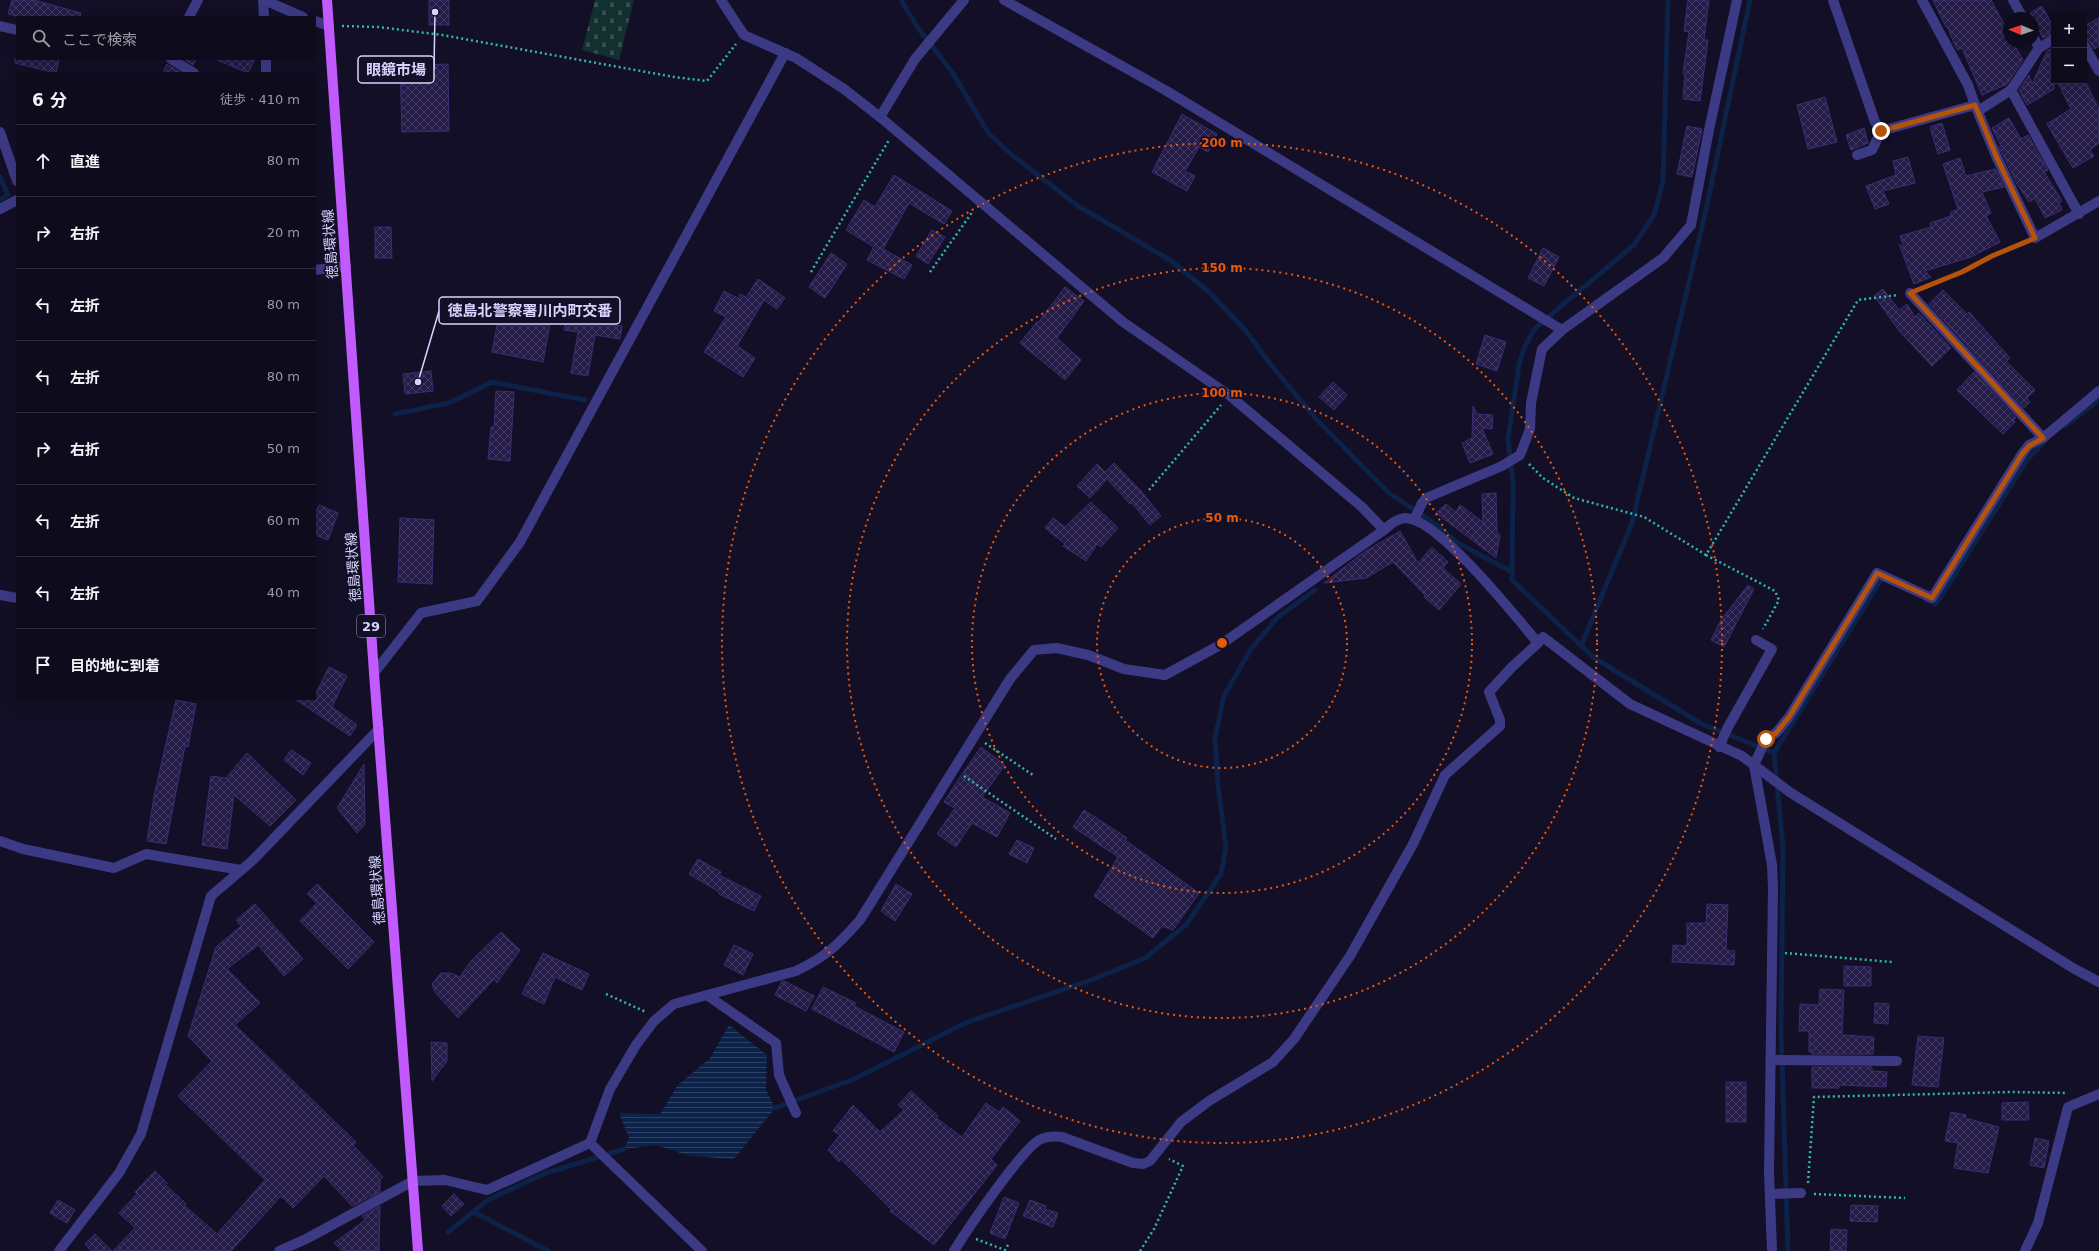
<!DOCTYPE html>
<html lang="ja">
<head>
<meta charset="utf-8">
<style>
  body { margin:0; font-family:"DejaVu Sans","Noto Sans JP",sans-serif; background:#171425; color:#f1f3f6 }
  .controls { position:absolute; right:12px; top:12px; display:grid; overflow:hidden; border-radius:0px; box-shadow:0 4px 16px #0002 }
  .controls button { width:36px; height:36px; display:grid; place-items:center; padding:0; border:0; border-bottom:1px solid #2e2b3b; background:#0e0b1c; color:#f1f3f6; font:20px sans-serif }
  .compass { position:absolute; left:2003px; top:12px; width:36px; height:36px; border-radius:50%; background:#0e0b1c; box-shadow:0 4px 16px #0002; rotate:272deg }
  .stop { position:absolute; width:12px; height:12px; margin:-9px; border:3px solid #b45309; border-radius:50%; background:#fff }
  .stop.end { background:#b45309; border-color:#fff; box-shadow:0 1px 4px #0008 }
  .list { margin:0; padding:0; list-style:none }
  h2 { display:flex; justify-content:space-between; align-items:center; height:52px; margin:0; padding:0 16px; font-size:17px }
  h2 small { font-size:13px; font-weight:400; color:#9b9ba3 }
  .list li { display:grid; grid-template-columns:26px 1fr auto; gap:12px; align-items:center; box-sizing:border-box; height:72px; padding:0 16px; border-top:1px solid #2e2b3b }
  .list b { display:block; font-size:15px; white-space:nowrap }
  .list em { font-size:13px; font-style:normal; color:#9b9ba3 }
  .icon { flex:none; width:22px; height:22px; fill:none; stroke:currentColor; stroke-width:2; stroke-linecap:round; stroke-linejoin:round }
  .map { position:relative; flex:none; width:2099px; height:1251px; overflow:hidden }
  .search { position:absolute; background:#0e0b1c; box-shadow:0 4px 16px #0002; left:16px; top:16px; width:300px; height:44px; display:flex; align-items:center; gap:10px; box-sizing:border-box; padding:0 14px; border-radius:0px; color:#9b9ba3; font-size:15px }
  .panel { position:absolute; background:#0e0b1c; box-shadow:0 4px 16px #0002; left:16px; top:72px; width:300px; height:628px; border-radius:0px }
  .map>svg:first-child { display:block }
</style>
</head>
<body>
<div class="map">
<svg width="2099" height="1251" viewBox="0 0 2099 1251">
  <defs>
    <pattern id="cemetery-stones" width="16" height="16" patternUnits="userSpaceOnUse"><rect width="16" height="16" fill="#12302f"/><path d="M2 7V4a2 2 0 0 1 4 0v3zM10 15v-3a2 2 0 0 1 4 0v3z" fill="#344d4e"/></pattern>
    <pattern id="water-rules" width="6" height="5" patternUnits="userSpaceOnUse"><rect width="6" height="5" fill="#0c2248"/><path d="M0 2.5h6" fill="none" stroke="#2f4163"/></pattern>
    <pattern id="building-cross-hatch" width="8" height="8" patternUnits="userSpaceOnUse"><rect width="8" height="8" fill="#241b47"/><path d="M0 0l8 8M0 8l8-8" fill="none" stroke="#433b63"/></pattern>
  </defs>
  <rect width="100%" height="100%" fill="#130f26"/>
  <path fill="url(#cemetery-stones)" d="M595 0H634L619 60 582 50Z"/>
  <path fill="url(#water-rules)" d="M729 1025 767 1055 766 1090 775 1108 734 1159 690 1156 656 1145 624 1149 629 1138 619 1113 660 1114 677 1086 710 1058Z"/>
  <g fill="none" stroke-linecap="round" stroke-linejoin="round">
    <g stroke="#0c2248" stroke-width="5">
      <path d="M901 0 918 28 952 72 989 134 1012 155 1078 206 1170 260 1209 292 1246 331 1271 365 1317 420 1389 493 1430 520 1458 543 1512 572"/>
      <path d="M1668 0 1663 181 1654 215 1634 245 1535 328 1524 348 1519 365 1508 439 1513 482 1512 580 1593 657 1700 723 1774 753 1783 847 1781 1029 1788 1251"/>
      <path d="M0 177 8 195 0 200"/>
      <path d="M395 414 449 403 492 382 585 400"/>
      <path d="M2065 426 2099 400"/>
      <path d="M1927 600 1936 604 2027 460 2044 442"/>
      <path d="M1581 646 1632 523 1705 214 1750 0"/>
      <path d="M1774 753 1882 578 1885 580"/>
      <path d="M775 1108 854 1079 965 1023 1094 979 1145 958 1186 925 1221 874 1226 847 1218 786 1215 738 1224 696 1251 649 1278 617 1315 590"/>
      <path d="M474 1212 548 1251"/>
      <path d="M448 1232 488 1200 543 1174 624 1149"/>
    </g>
  </g>
  <g fill="url(#building-cross-hatch)" stroke="#3b2d73">
    <path d="M12 0H34L81 13 80 17H20L8 14Z"/>
    <rect x="429" y="0" width="20" height="25"/>
    <path d="M1688 0H1709L1704 40H1708L1700 101 1683 99 1685 74 1683 73 1689 32 1684 31Z"/>
    <path d="M1933 0H1991L2005 26 2009 25V42H2013L2023 60 2007 84 1982 95 1962 48 1957 50 1947 26 1946 27Z"/>
    <path d="M2042 6 2054 28V33L2043 38 2030 13Z"/>
    <path d="M2099 18V46L2094 49 2089 41 2084 39V26Z"/>
    <path d="M2054 47V89L2027 105 2019 90 2029 75 2032 84 2047 51Z"/>
    <path d="M15 59H59L56 73 15 63Z"/>
    <path d="M184 59H196L193 65Z"/>
    <path d="M215 59H255L248 73Z"/>
    <path d="M167 64 168 65 182 73H163Z"/>
    <path d="M448 64 449 131 402 132 400 66Z"/>
    <path d="M2057 81H2085L2099 109V143L2090 150 2094 156 2073 168 2047 124 2071 109Z"/>
    <path d="M1825 97 1837 142 1808 149 1797 105Z"/>
    <path d="M1182 114 1217 134 1208 152 1199 147 1185 171 1195 176 1187 191 1152 172Z"/>
    <path d="M2009 118 2021 139 2028 135 2048 170 2044 172 2062 201 2059 203 2062 210 2045 218 2035 198 2029 202 2017 184 1999 147 2001 146 1992 128Z"/>
    <path d="M1942 123 1950 150 1938 154 1930 127Z"/>
    <path d="M1687 126 1702 129 1692 177 1677 174Z"/>
    <path d="M1864 128 1868 143 1851 150 1846 135Z"/>
    <path d="M1908 157 1915 183 1883 191 1889 204 1875 209 1866 186 1896 175 1893 161Z"/>
    <path d="M1960 158 1966 176 1995 169 2004 187 1982 192 1991 213 1986 216 2000 242 1971 257 1925 271 1931 277 1914 284 1899 244 1904 249 1900 236 1931 227 1930 223 1951 216 1950 213 1958 209 1943 164Z"/>
    <path d="M894 175 952 211 944 224 909 203 883 249 912 265 904 279 867 260 874 247 846 230 864 200 875 207Z"/>
    <path d="M375 227H391L392 258H375Z"/>
    <path d="M932 230 945 237 928 264 916 256Z"/>
    <path d="M1543 248 1559 257 1544 286 1528 278Z"/>
    <path d="M831 253 847 264 825 298 809 287Z"/>
    <path d="M758 279 785 298 777 309 764 300 737 346 755 358 743 377 704 352 726 317 714 311 724 291 737 298 740 294 746 297Z"/>
    <path d="M1065 287 1084 301 1057 338 1081 360 1065 380 1020 343 1037 322 1038 323Z"/>
    <path d="M1883 289 1899 310 1907 304 1915 317 1919 313 1951 348 1932 366 1900 332 1874 296Z"/>
    <path d="M1943 290 1967 314 1969 312 2010 358 2006 361 2035 390 2027 398 2030 402 2024 408 1929 304Z"/>
    <path d="M499 315 550 324 543 362 492 352Z"/>
    <path d="M566 318 622 326 620 339 595 335 588 376 571 373 578 332 564 330Z"/>
    <path d="M1485 335 1506 342 1497 371 1476 364Z"/>
    <path d="M431 371 433 391 405 394 403 374Z"/>
    <path d="M1974 372 2016 418 2013 420 2015 422 2003 434 1957 390Z"/>
    <path d="M1333 382 1347 395 1334 410 1319 397Z"/>
    <path d="M496 391 514 392 510 461 488 459 491 427H494Z"/>
    <path d="M1473 406 1477 414 1493 415 1492 429 1482 428 1493 454 1470 463 1462 443 1472 438Z"/>
    <path d="M1114 463 1142 492 1161 516 1150 525 1132 503 1130 504 1107 479 1090 498 1077 486 1097 464 1105 472Z"/>
    <path d="M1496 493 1497 532 1500 535 1496 558 1436 513 1446 504 1456 512 1460 505 1483 522 1482 494Z"/>
    <path d="M1091 502 1118 528 1101 547 1097 544 1086 561 1063 546 1065 544 1045 528 1053 518 1065 527Z"/>
    <path d="M319 505 338 513 328 540 315 535V514Z"/>
    <path d="M400 518 434 520 432 584 398 582Z"/>
    <path d="M1400 531 1418 563 1432 547 1448 562 1443 568 1461 584 1439 610 1424 597 1425 595 1393 562 1366 578 1324 583 1364 552Z"/>
    <path d="M1748 585 1754 589 1724 647 1711 640 1721 620Z"/>
    <path d="M329 667 347 676 332 707 357 725 350 736 295 699H315V695Z"/>
    <path d="M176 700 196 704 188 747 185 746 166 844 147 841 154 796Z"/>
    <path d="M981 747 1005 765 982 797 1010 813 997 837 972 823 956 847 937 834 955 808 944 802 960 777Z"/>
    <path d="M291 750 311 763 303 775 284 760Z"/>
    <path d="M247 753 296 800 270 826 234 795 227 849 202 845 211 776 226 778Z"/>
    <path d="M364 764 365 824 357 833 337 808Z"/>
    <path d="M1084 810 1127 838 1125 840 1199 893 1173 930 1162 926 1153 938 1094 896 1118 857 1073 827Z"/>
    <path d="M1017 840 1034 848 1027 863 1009 854Z"/>
    <path d="M698 859 721 872 719 875 761 896 754 911 719 894V892L689 874Z"/>
    <path d="M317 884 374 942 348 969 300 921 317 903 307 894Z"/>
    <path d="M896 884 912 894 895 921 881 911Z"/>
    <path d="M255 904 303 959 284 976 258 945 227 969 260 1003 235 1025 356 1142 353 1145 383 1177 380 1180V1192L352 1206 324 1176 293 1208 281 1196 231 1251H113L135 1228 119 1213 137 1194 135 1192 155 1171 167 1183 166 1185 186 1204 185 1206 217 1234 265 1180 178 1096 212 1061 188 1036 216 947 241 926 236 920Z"/>
    <path d="M1707 904 1728 905 1726 950 1735 951 1734 965 1672 962 1673 945 1687 946V923H1706Z"/>
    <path d="M501 932 520 950 497 983 494 979 458 1018 435 992 432 984 441 973H450L460 977 470 962Z"/>
    <path d="M734 945 753 954 743 975 724 965Z"/>
    <path d="M543 953 589 974 582 990 555 977 544 1004 522 994Z"/>
    <path d="M1844 966 1871 967V986H1844Z"/>
    <path d="M782 981H784L814 996 806 1011 775 995Z"/>
    <path d="M823 987 856 1003 854 1006 904 1032 894 1052 812 1009Z"/>
    <path d="M1820 989 1844 990 1842 1035 1874 1037 1873 1054H1812V1052H1809V1031H1799L1800 1004 1819 1005Z"/>
    <path d="M1875 1003 1889 1004 1888 1024 1874 1023Z"/>
    <path d="M1918 1036 1944 1038 1938 1087 1912 1085Z"/>
    <path d="M431 1042 447 1043V1061L432 1081Z"/>
    <path d="M1812 1067H1872V1071L1887 1072 1886 1087 1839 1085V1088H1812Z"/>
    <rect x="1726" y="1082" width="20" height="40"/>
    <path d="M911 1091 938 1116 936 1118 962 1137 986 1103 999 1112 1003 1107 1020 1121 991 1159 997 1165 934 1245 890 1211 892 1210 841 1159 839 1162 828 1150 840 1135 833 1131 853 1105 880 1132 904 1110 898 1105Z"/>
    <path d="M2028 1102 2029 1120H2002V1103Z"/>
    <path d="M1951 1112 1966 1115 1965 1118 1999 1127 1988 1173 1954 1168 1958 1143 1945 1141Z"/>
    <path d="M2035 1138 2049 1141 2044 1168 2030 1165Z"/>
    <path d="M454 1194 464 1204 451 1216 442 1206Z"/>
    <path d="M1004 1197 1019 1203 1005 1239 990 1233Z"/>
    <path d="M58 1200 75 1210 67 1223 50 1213Z"/>
    <path d="M1030 1200 1046 1206 1045 1209 1058 1213 1053 1227 1023 1216Z"/>
    <path d="M1851 1205 1878 1206 1877 1222 1850 1221Z"/>
    <path d="M380 1206 379 1251H342L334 1243 365 1220 362 1216Z"/>
    <path d="M1831 1229 1847 1230 1846 1251H1830Z"/>
    <path d="M95 1234 112 1251H91L85 1244Z"/>
  </g>
  <g fill="none" stroke-linecap="round" stroke-linejoin="round">
    <g stroke="#2fb8b0" stroke-width="2.5" stroke-dasharray="2 3" stroke-linecap="butt">
      <path d="M342 26 378 27 442 35 674 77 707 81 736 44"/>
      <path d="M811 272 889 140"/>
      <path d="M930 272 973 211"/>
      <path d="M1922 289 1962 272 1992 256 2023 243"/>
      <path d="M1529 464 1543 478 1574 498 1644 517 1706 555 1858 300 1898 295"/>
      <path d="M1149 490 1221 405"/>
      <path d="M1706 555 1775 591 1779 600 1763 629"/>
      <path d="M985 743 1033 775"/>
      <path d="M964 776 1056 839"/>
      <path d="M1785 953 1892 962"/>
      <path d="M606 994 646 1012"/>
      <path d="M1808 1183 1814 1097 2012 1092 2067 1093"/>
      <path d="M1814 1194 1905 1198"/>
      <path d="M976 1239 1005 1250 1009 1243"/>
      <path d="M1140 1251 1154 1229 1183 1166 1169 1159"/>
    </g>
    <g stroke="#3d3a85" stroke-width="10">
      <path d="M263 0 264 17"/>
      <path d="M264 0 303 17"/>
      <path d="M721 0 744 35 796 58 844 89 880 117 1123 322 1229 395 1362 507 1384 530C1391 524 1396 519 1405 518 1437 517 1516 617 1538 643L1543 637 1630 704 1742 756 1791 793 2073 968 2099 982"/>
      <path d="M1004 0 1165 90 1562 330"/>
      <path d="M1833 0 1875 122 1881 131 1975 105 1997 158 2035 238 2099 201"/>
      <path d="M1922 0 1968 85 1975 105"/>
      <path d="M2013 0 2023 18"/>
      <path d="M189 17 198 0"/>
      <path d="M315 21 329 26"/>
      <path d="M0 26 17 30"/>
      <path d="M2033 36 2039 48 2011 90 2079 214"/>
      <path d="M2084 45 2099 71"/>
      <path d="M2039 48 2054 39"/>
      <path d="M171 59 194 73"/>
      <path d="M266 59V73"/>
      <path d="M1978 111 2011 90"/>
      <path d="M880 117 915 59 964 0"/>
      <path d="M0 132 17 181"/>
      <path d="M1857 155 1872 150 1881 131"/>
      <path d="M0 209 17 200"/>
      <path d="M315 270 346 266"/>
      <path d="M1910 293 2043 438"/>
      <path d="M1414 520 1422 503 1426 498 1502 466 1520 455 1530 429 1531 403 1542 349 1562 330 1663 258 1691 225 1709 130 1737 0"/>
      <path d="M0 595 17 598"/>
      <path d="M374 673 421 613 477 601 520 542 785 53"/>
      <path d="M1719 747 1728 727 1772 649 1756 640"/>
      <path d="M0 841 23 849 114 868 146 854 241 870"/>
      <path d="M708 996 776 1043 779 1075 796 1113"/>
      <path d="M1771 1060 1897 1061"/>
      <path d="M590 1143 702 1251"/>
      <path d="M1770 1194 1801 1193"/>
      <path d="M59 1251 119 1173 141 1134 211 896 253 860 379 729"/>
      <path d="M279 1251 306 1239 413 1181 445 1180 487 1190 590 1143 610 1089 636 1045 654 1021 674 1004 796 971C827 956 838 945 860 920L1010 679 1034 650 1057 648 1088 655 1124 669 1165 675 1220 645 1384 530"/>
      <path d="M954 1251C967 1230 1022 1148 1041 1139 1048 1136 1055 1136 1062 1137L1133 1163 1143 1164 1150 1161 1181 1122 1209 1101 1273 1062 1294 1039 1350 956 1413 844 1445 775 1500 726V720L1489 692 1511 668 1538 643"/>
      <path d="M1772 1251 1769 1173 1773 888 1772 865 1754 765 1766 739 1776 733 1789 717 1877 573 1932 598 2022 454 2029 445 2043 438 2099 391"/>
      <path d="M2025 1251 2038 1223 2068 1107 2099 1094"/>
    </g>
    <path stroke="#c25bff" stroke-width="10" d="M327 0 374 673 418 1251"/>
  </g>
  <g fill="none" stroke-linecap="round" stroke-linejoin="round">
    <path stroke="#b45309" stroke-width="5" d="M1766 739 1776 733 1789 717 1877 573 1932 598 2022 454 2029 446 2043 438 1910 293 1962 272 1992 256 2035 238 1997 158 1975 105 1881 131"/>
  </g>
  <g fill="none" stroke="#e8590c" stroke-width="2" stroke-dasharray="2 4">
    <circle cx="1222" cy="643" r="125"/>
    <circle cx="1222" cy="643" r="250"/>
    <circle cx="1222" cy="643" r="375"/>
    <circle cx="1222" cy="643" r="500"/>
  </g>
  <g text-anchor="middle" dominant-baseline="central" stroke-width="3.5" stroke-linejoin="round" paint-order="stroke">
    <rect fill="#130f26" stroke="#9e99be" stroke-width="1" x="357" y="615" width="28" height="22" rx="3"/>
    <g font-size="13" font-weight="bold" fill="#d9d4ff">
      <text x="371" y="626">29</text>
    </g>
    <g font-size="14" fill="#d9d4ff" stroke="#130f26">
      <text transform="translate(330 244) rotate(-94)">徳島環状線</text>
      <text transform="translate(353 567) rotate(-94)">徳島環状線</text>
      <text transform="translate(377 890) rotate(-94)">徳島環状線</text>
    </g>
  </g>
  <circle cx="1222" cy="643" r="6" fill="#e8590c" stroke="#130f26" stroke-width="2"/>
  <g font-size="12" text-anchor="middle" font-weight="bold" fill="#e8590c" stroke="#130f26" stroke-width="3.5" stroke-linejoin="round" paint-order="stroke">
    <text x="1222" y="147">200 m</text>
    <text x="1222" y="272">150 m</text>
    <text x="1222" y="397">100 m</text>
    <text x="1222" y="522">50 m</text>
  </g>
  <path fill="none" stroke="#d9d4ff" stroke-width="1.5" d="M435 12L434 69M418 382L439 311"/>
  <g fill="#d9d4ff" stroke="#130f26" stroke-width="1.5">
    <circle cx="435" cy="12" r="4"/>
    <circle cx="418" cy="382" r="4"/>
  </g>
  <g fill="#130f26" stroke="#d9d4ff" stroke-width="1.5">
    <rect x="358" y="56" width="76" height="27" rx="4"/>
    <rect x="439" y="297" width="181" height="27" rx="4"/>
  </g>
  <g font-size="15" text-anchor="middle" font-weight="bold" fill="#d9d4ff">
    <text x="396" y="75">眼鏡市場</text>
    <text x="530" y="316">徳島北警察署川内町交番</text>
  </g>
</svg>
<div class="controls">
<button>+</button>
<button>−</button>
</div>
<svg class="compass" viewBox="-18 -18 36 36"><path d="M0-13l5 13h-10z" fill="#e53935"/><path d="M0 13l5-13h-10z" fill="#9b9ba3"/></svg>
<div class="stop" style="left:1766px;top:739px"></div>
<div class="stop end" style="left:1881px;top:131px"></div>
<div class="search"><svg class="icon" aria-label="search" viewBox="0 0 24 24"><circle cx="10" cy="10" r="6"/><path d="M15 15l6 6"/></svg>ここで検索</div>
<section class="panel">
<h2>6 分<small>徒歩 · 410 m</small></h2>
<ul class="list">
<li><svg class="icon" aria-label="ahead" viewBox="0 0 24 24"><path d="M12 20V5M6 11l6-6 6 6"/></svg><div><b>直進</b></div><em>80 m</em></li>
<li><svg class="icon" aria-label="right" viewBox="0 0 24 24"><path d="M7 20v-9h11M14 6l5 5-5 5"/></svg><div><b>右折</b></div><em>20 m</em></li>
<li><svg class="icon" aria-label="left" viewBox="0 0 24 24"><path d="M17 20v-9H6M10 6l-5 5 5 5"/></svg><div><b>左折</b></div><em>80 m</em></li>
<li><svg class="icon" aria-label="left" viewBox="0 0 24 24"><path d="M17 20v-9H6M10 6l-5 5 5 5"/></svg><div><b>左折</b></div><em>80 m</em></li>
<li><svg class="icon" aria-label="right" viewBox="0 0 24 24"><path d="M7 20v-9h11M14 6l5 5-5 5"/></svg><div><b>右折</b></div><em>50 m</em></li>
<li><svg class="icon" aria-label="left" viewBox="0 0 24 24"><path d="M17 20v-9H6M10 6l-5 5 5 5"/></svg><div><b>左折</b></div><em>60 m</em></li>
<li><svg class="icon" aria-label="left" viewBox="0 0 24 24"><path d="M17 20v-9H6M10 6l-5 5 5 5"/></svg><div><b>左折</b></div><em>40 m</em></li>
<li><svg class="icon" aria-label="arrive" viewBox="0 0 24 24"><path d="M6 21V4h12l-3 4 3 4H6"/></svg><div><b>目的地に到着</b></div></li>
</ul>
</section>
</div>
</body>
</html>
